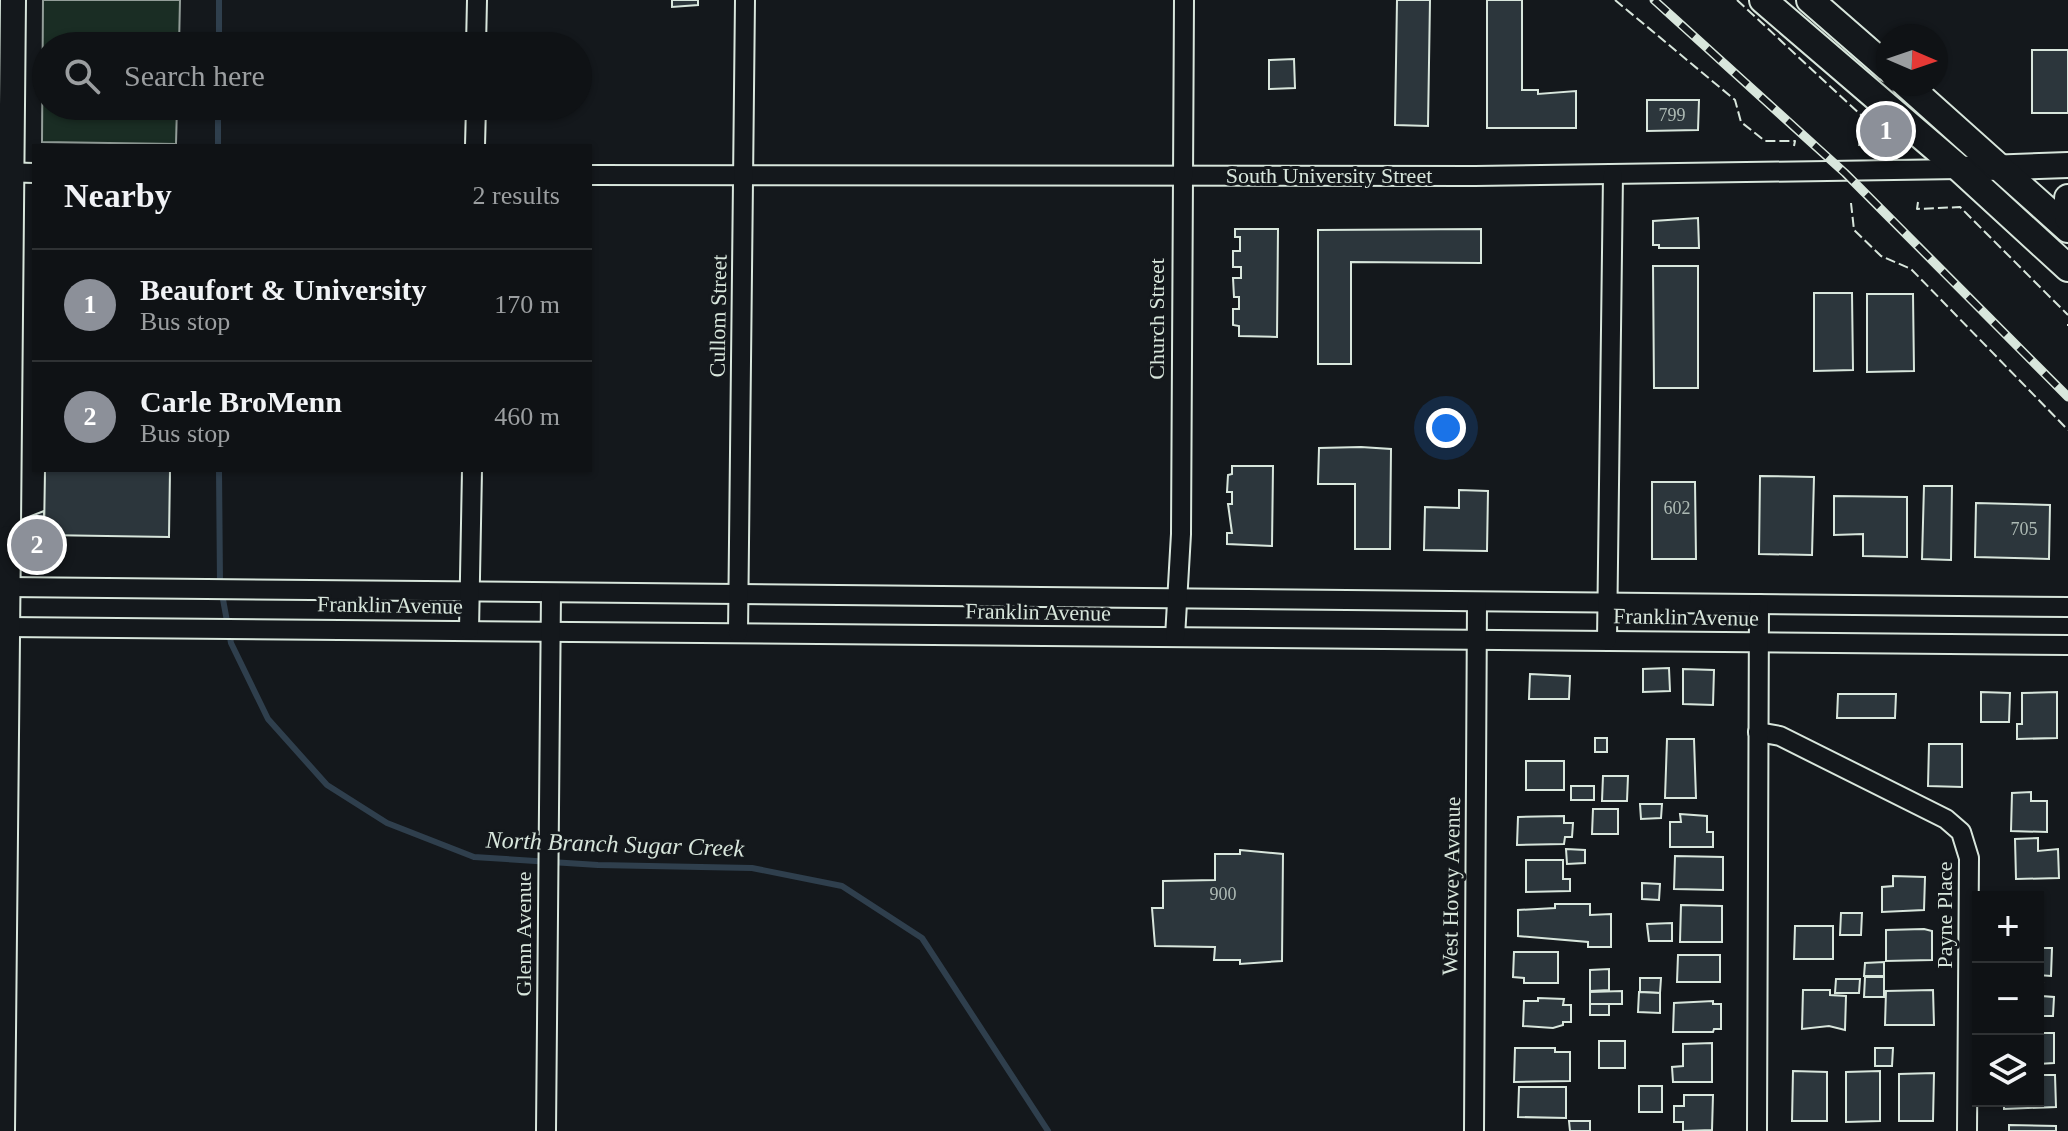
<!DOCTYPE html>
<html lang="en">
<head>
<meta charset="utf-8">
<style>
  body { margin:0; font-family:Georgia,serif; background:#1d2022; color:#f1f3f6 }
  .controls { position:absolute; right:24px; bottom:24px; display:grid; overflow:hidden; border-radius:0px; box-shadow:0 2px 6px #0004 }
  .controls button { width:72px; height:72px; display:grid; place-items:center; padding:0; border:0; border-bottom:2px solid #2f3234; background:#0f1215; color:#f1f3f6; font:40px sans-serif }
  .compass { position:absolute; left:1876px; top:24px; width:72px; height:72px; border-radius:50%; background:#0f1215; box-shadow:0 2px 6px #0004; rotate:92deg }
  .you { position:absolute; left:1446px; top:428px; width:28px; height:28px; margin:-20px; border:6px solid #fff; border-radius:50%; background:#1a73e8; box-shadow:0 0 0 12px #1a73e833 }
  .badge { display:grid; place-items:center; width:52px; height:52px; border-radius:50%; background:#8c9099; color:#fff; font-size:26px; font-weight:700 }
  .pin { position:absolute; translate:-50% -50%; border:4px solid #fff; box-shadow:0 2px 8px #0006 }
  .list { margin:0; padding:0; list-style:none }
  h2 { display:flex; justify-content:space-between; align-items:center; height:104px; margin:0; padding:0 32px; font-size:34px }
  h2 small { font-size:26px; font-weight:400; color:#9b9ea0 }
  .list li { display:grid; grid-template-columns:52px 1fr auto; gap:24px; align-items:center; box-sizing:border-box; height:112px; padding:0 32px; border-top:2px solid #2f3234 }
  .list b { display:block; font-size:30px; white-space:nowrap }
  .list p { margin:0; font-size:26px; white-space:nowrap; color:#9b9ea0 }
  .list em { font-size:26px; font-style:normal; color:#9b9ea0 }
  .icon { flex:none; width:44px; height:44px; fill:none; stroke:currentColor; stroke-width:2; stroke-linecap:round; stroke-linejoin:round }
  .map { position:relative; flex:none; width:2068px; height:1131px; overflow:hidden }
  .search { position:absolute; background:#0f1215; box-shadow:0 2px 6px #0004; left:32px; top:32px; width:560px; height:88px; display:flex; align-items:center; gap:20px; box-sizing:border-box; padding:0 28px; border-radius:44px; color:#9b9ea0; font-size:30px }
  .panel { position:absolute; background:#0f1215; box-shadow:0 2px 6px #0004; left:32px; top:144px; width:560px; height:328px; border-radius:0px }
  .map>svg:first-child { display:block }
</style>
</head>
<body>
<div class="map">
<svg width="2068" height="1131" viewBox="0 0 2068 1131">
  <rect width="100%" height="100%" fill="#14181c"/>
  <path fill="#1a2d24" stroke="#939e99" stroke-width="2" d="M43 0H180L179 46H46V106H177L176 144 42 142Z"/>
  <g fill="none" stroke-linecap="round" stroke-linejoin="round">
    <g stroke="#2f3f4d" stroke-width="6">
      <path d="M219 46V0"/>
      <path d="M218 146V106"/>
      <path d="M219 470 220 583 231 643 268 719 327 785 387 823 474 857 598 865 752 868 842 886 922 938 1048 1131"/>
    </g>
  </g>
  <g fill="#2c363c" stroke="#d8e6dc" stroke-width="2">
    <path d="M672 0H698V5L672 7Z"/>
    <path d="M1397 0H1430L1428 126 1395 125Z"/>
    <path d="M1487 0H1522V90H1538V94L1576 91V128H1487Z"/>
    <rect x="2032" y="50" width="36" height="63"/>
    <path d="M1294 59 1295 88 1269 89V60Z"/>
    <path d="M1647 100H1699L1698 130 1647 131Z"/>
    <path d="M1698 218 1699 248H1659V245H1653V221Z"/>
    <path d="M1235 229H1278L1277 337 1239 336V326L1233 325V309H1239V297H1234L1233 278H1241V267H1233V251H1240V237H1235Z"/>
    <path d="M1481 229V263L1351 262V364H1318V230Z"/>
    <path d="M1653 266H1698V388H1654Z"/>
    <path d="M1814 293H1852L1853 370 1814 371Z"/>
    <path d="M1867 294H1913L1914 371 1867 372Z"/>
    <path d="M1361 447 1391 449 1390 549H1355V484H1318L1319 448Z"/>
    <path d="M1232 466H1273L1272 546 1227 544V533H1232L1228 504H1232V492H1227L1228 475 1232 474Z"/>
    <path d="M45 470H170L169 537 44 535Z"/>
    <path d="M1760 476 1814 477 1812 555 1759 554Z"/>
    <path d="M1652 482H1695L1696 559H1652Z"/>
    <path d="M1924 486H1952L1951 560 1922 559Z"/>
    <path d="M1459 490 1488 491 1487 551 1424 550 1425 507 1459 508Z"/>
    <path d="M1834 496 1907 497V557L1863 556V534L1834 535Z"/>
    <path d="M1976 503 2050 505 2049 559 1975 557Z"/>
    <path d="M44 511V524L0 541V528Z"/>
    <path d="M1669 668 1670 691 1643 692V669Z"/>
    <path d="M1683 669 1714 670 1713 705 1683 704Z"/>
    <path d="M1530 674 1570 676 1569 699H1529Z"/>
    <path d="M1981 692 2010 693 2009 722H1981Z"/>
    <path d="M2057 692V738L2017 739V724H2022V693Z"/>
    <path d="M1838 694H1896L1895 718H1837Z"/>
    <rect x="1595" y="738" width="12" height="14"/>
    <path d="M1667 739H1694L1696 798H1665Z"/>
    <path d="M1929 744H1962V787L1928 786Z"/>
    <rect x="1526" y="761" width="38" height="29"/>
    <path d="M1603 776H1628L1627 801H1602Z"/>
    <rect x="1571" y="786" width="23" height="14"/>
    <path d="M2031 792V801H2047V832L2011 831 2012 793Z"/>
    <path d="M1640 804H1662L1661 818 1641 819Z"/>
    <path d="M1593 809H1618V834H1592Z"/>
    <path d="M1680 814 1707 816V832H1713V847H1670V822H1681Z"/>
    <path d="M1564 816V823H1573L1572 837H1565L1564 844 1517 845 1518 817Z"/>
    <path d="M2038 838V851L2058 849 2059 878 2016 879 2015 839Z"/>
    <path d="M1566 849 1585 850V863L1567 864Z"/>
    <path d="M1240 850 1283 854 1282 961 1240 964V960H1214L1215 947 1155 946 1152 908H1163V881L1215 880V854H1240Z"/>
    <path d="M1675 856 1723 857V890L1674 889Z"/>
    <path d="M1526 860H1563V879H1570V891L1526 892Z"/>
    <path d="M1893 876 1925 877 1924 910 1882 912V887L1893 886Z"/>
    <path d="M1642 883 1660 884 1659 900 1642 899Z"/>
    <path d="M1555 904H1590V915L1611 914V947H1588V942L1518 936V910L1555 908Z"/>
    <path d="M1681 905 1722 906V942H1680Z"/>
    <path d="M1841 913H1862L1861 935H1840Z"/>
    <path d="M1672 923V941H1649L1647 924Z"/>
    <path d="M1795 926H1833V959H1794Z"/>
    <path d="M1924 929 1932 931V960L1886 961V930Z"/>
    <path d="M2038 948H2052L2051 976 2038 975Z"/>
    <path d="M1514 952H1558V983H1524V978L1513 977Z"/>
    <path d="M1678 955H1720V982H1677Z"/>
    <path d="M1884 962V976H1864L1865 963Z"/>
    <path d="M1609 969V990L1590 991V970Z"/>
    <path d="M1865 977H1884V997H1864Z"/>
    <path d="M1640 978H1661L1660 993 1640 992Z"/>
    <path d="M1836 979H1860L1859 993H1835Z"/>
    <path d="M2038 983H2043L2042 996 2054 997 2053 1016H2038Z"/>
    <path d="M1803 990H1830V995L1846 996 1845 1030 1829 1026 1802 1029Z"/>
    <path d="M1933 990 1934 1025H1885L1886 991Z"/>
    <path d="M1622 991V1004H1590V992Z"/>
    <path d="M1639 992 1660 993V1013L1638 1012Z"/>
    <path d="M1538 998 1564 999 1563 1005H1571V1022H1563V1025L1553 1028 1523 1026 1524 1001H1538Z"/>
    <path d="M1713 1001V1004H1721V1029H1714L1713 1032H1673L1674 1003Z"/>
    <rect x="1590" y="1004" width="19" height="11"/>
    <path d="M2038 1033H2054V1063L2038 1064Z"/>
    <rect x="1599" y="1041" width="26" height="27"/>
    <path d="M1712 1043V1082H1673L1672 1067 1683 1066V1044Z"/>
    <path d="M1515 1048H1555V1052H1570V1081L1514 1082Z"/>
    <path d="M1875 1048H1893L1892 1066H1875Z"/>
    <path d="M1793 1071 1827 1072V1121H1792Z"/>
    <path d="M1880 1071V1121L1846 1122V1072Z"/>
    <path d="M1934 1073 1933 1121H1899V1074Z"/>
    <path d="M2038 1075H2055L2056 1107 2004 1109V1101H2038Z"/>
    <rect x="1639" y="1086" width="23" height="26"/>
    <path d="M1519 1087H1566V1118L1518 1117Z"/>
    <path d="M1684 1095H1713L1712 1130 1683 1131V1122H1674V1106H1684Z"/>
    <path d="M1569 1121H1590V1131H1570Z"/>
    <path d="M2009 1125 2056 1126V1131H2009Z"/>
  </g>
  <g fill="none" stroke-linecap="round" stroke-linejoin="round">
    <defs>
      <g id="minor">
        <path d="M476 46 477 0"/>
        <path d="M475 146 476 106"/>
        <path d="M0 172 34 173"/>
        <path d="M590 175 1475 176 1960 169"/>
        <path d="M8 587 2068 607"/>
        <path d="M7 627 2068 645"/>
        <path d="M469 630 472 470"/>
        <path d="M738 633 745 0"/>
        <path d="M1175 637 1181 534 1184 0"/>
        <path d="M1607 640 1613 175"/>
        <path d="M1758 732 1780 736 1946 819 1961 832 1969 858 1967 1131"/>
        <path d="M546 1131 551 593"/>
        <path d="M1474 1131 1477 603"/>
        <path d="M1757 1131 1759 604"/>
      </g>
      <g id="tertiary">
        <path d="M1960 169 2068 165"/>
        <path d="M8 525 13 0"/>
        <path d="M2 1131 8 538"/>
      </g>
      <g id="secondary">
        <path d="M1763 0 1960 169 2068 268"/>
        <path d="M1810 0 1888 68"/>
        <path d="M1906 84 2068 229"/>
        <path d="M2068 198V218"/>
      </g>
    </defs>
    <use href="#minor" stroke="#d8e6dc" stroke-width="22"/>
    <use href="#tertiary" stroke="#d8e6dc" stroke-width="28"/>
    <use href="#secondary" stroke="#d8e6dc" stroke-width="30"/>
    <use href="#minor" stroke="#14181c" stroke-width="18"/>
    <use href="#tertiary" stroke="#14181c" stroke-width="24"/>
    <use href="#secondary" stroke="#14181c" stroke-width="26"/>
    <defs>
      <path id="rail" d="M1654 0 1845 173 2068 397"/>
    </defs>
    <use href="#rail" stroke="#d8e6dc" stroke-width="9"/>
    <use href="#rail" stroke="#14181c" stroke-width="6" stroke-dasharray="18" stroke-linecap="butt"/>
    <g stroke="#d8e6dc" stroke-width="2" stroke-dasharray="10 4" stroke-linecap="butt">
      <path d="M1615 0 1735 100 1741 122 1765 141H1795L1794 146"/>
      <path d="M1737 0 1863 117 1859 146"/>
      <path d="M1918 202 1917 209 1960 207 2068 315"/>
      <path d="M1851 203 1854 230 1881 256 1911 269 2068 430"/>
      <path d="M2068 324V326"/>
    </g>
  </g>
  <g text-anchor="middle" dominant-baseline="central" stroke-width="6" stroke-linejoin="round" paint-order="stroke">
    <g font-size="18" fill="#adbab4">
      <text x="1672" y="115">799</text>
      <text x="1677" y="508">602</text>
      <text x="2024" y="529">705</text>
      <text x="1223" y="894">900</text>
    </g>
    <g font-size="22" fill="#d8e6dc" stroke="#14181c">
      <text x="1329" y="175">South University Street</text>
      <text transform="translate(718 316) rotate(-89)">Cullom Street</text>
      <text transform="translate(1156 319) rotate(-90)">Church Street</text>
      <text transform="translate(390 605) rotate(1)">Franklin Avenue</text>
      <text transform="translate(1038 612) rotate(1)">Franklin Avenue</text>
      <text transform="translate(1686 617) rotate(1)">Franklin Avenue</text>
      <text transform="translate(1451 886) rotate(-89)">West Hovey Avenue</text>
      <text transform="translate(1944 915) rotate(-90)">Payne Place</text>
      <text transform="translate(523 934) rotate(-90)">Glenn Avenue</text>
    </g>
    <g font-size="24" font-style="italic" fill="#d8e6dc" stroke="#14181c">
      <text transform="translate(615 844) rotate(2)">North Branch Sugar Creek</text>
    </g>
  </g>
</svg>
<div class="controls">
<button>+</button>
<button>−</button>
<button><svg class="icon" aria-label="layers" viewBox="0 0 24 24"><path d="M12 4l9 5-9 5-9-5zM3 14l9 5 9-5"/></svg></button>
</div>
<svg class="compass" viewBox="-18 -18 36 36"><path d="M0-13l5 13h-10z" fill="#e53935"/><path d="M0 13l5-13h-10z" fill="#9b9ea0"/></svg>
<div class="you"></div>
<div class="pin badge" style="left:1886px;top:131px">1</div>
<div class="pin badge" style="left:37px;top:545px">2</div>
<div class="search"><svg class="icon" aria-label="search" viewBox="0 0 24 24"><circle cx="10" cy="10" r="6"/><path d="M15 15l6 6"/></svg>Search here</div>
<section class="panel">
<h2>Nearby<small>2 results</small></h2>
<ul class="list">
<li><span class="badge">1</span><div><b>Beaufort &amp; University</b><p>Bus stop</p></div><em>170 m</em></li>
<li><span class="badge">2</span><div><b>Carle BroMenn</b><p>Bus stop</p></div><em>460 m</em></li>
</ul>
</section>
</div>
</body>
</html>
